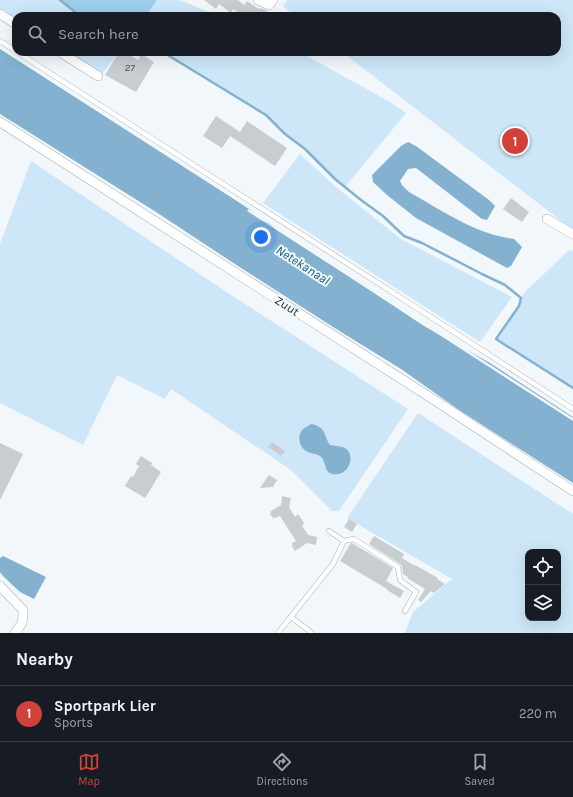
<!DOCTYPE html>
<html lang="en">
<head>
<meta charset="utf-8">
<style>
  body { margin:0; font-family:Karla,sans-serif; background:#242831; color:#f1f3f6 }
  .controls { position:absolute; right:12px; bottom:12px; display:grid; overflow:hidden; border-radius:8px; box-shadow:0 4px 16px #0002 }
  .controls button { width:36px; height:36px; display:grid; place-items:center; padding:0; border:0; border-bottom:1px solid #363941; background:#171b24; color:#f1f3f6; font:20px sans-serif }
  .you { position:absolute; left:261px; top:237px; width:14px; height:14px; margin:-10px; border:3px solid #fff; border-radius:50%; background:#1a73e8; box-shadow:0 0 0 6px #1a73e833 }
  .badge { display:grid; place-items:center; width:26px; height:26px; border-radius:50%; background:#cf4139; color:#fff; font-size:13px; font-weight:700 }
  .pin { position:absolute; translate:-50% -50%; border:2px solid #fff; box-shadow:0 1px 4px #0006 }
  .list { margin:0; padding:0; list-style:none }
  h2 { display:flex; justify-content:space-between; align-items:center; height:52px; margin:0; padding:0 16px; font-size:17px }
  h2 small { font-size:13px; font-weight:400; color:#9ea1a6 }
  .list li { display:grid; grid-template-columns:26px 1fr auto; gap:12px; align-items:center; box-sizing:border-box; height:56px; padding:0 16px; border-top:1px solid #363941 }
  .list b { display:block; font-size:15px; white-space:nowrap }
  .list p { margin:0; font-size:13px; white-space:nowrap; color:#9ea1a6 }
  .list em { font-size:13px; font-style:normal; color:#9ea1a6 }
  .icon { flex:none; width:22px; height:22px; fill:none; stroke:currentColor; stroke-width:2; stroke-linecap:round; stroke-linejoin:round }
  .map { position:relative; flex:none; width:573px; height:633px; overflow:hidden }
  .search { position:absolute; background:#171b24; box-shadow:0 4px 16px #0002; left:12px; right:12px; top:12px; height:44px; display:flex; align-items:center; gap:10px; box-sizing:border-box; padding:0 14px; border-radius:12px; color:#9ea1a6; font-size:15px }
  .sheet { height:108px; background:#171b24 }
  nav { display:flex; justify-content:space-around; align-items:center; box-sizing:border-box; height:56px; border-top:1px solid #363941; background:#171b24; font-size:11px; color:#9ea1a6 }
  nav a { display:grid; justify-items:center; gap:2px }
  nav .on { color:#cf4139 }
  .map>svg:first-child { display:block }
</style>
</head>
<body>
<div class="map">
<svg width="573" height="633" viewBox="0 0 573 633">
  <rect width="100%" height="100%" fill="#f1f7fb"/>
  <g fill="#cde7f8" fill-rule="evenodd">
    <path d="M0 0H60L80 16H16V22L0 12Z"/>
    <path d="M157 0H180L218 16H146Z"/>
    <path d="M287 0H573V230L342 52H557V16H295L283 6Z"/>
    <path d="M65 52H119L101 75Z"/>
    <path d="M161 52H300L390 102 406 113 345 187 335 179 305 149 285 134 266 115 166 54Z"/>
    <path d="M300 154 337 188 401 239 512 297 480 342 263 203Z"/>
    <path d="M31 161 228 293 408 409 339 511H332L291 470 171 389 165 399 117 375 83 445 0 403V244Z"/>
    <path d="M569 250 573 251V388L496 339 519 306 521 298 525 292Z"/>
    <path d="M418 413 573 514V633H405L413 612 452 579 347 518ZM528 552H558V618H528Z"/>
  </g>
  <path fill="#9ecdec" d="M60 0H157L146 16H80Z"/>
  <g fill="#83b1cf">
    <path d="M0 49 240 203 320 257 424 326 490 363 573 417V483L459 410 401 369 341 332 241 268 156 212 0 114Z"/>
    <path d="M408 142 416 146 489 200 495 206 487 220 482 219 416 168 408 169 400 181 402 185 409 192C443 211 475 234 514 239L522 247 511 266 507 268 416 218 387 195 373 182 372 175 401 146Z"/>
    <path d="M311 424C327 427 323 435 330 445 335 446 341 446 345 448 356 455 349 473 338 474 324 476 327 465 322 458 320 454 312 454 308 452 300 449 296 436 303 429 305 427 309 426 311 424Z"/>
    <path d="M3 556 46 577 34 599 20 592 3 576 0 572V558Z"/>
  </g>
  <path fill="#f1f7fb" d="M249 209 425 324 442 334 573 418V421L247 211Z"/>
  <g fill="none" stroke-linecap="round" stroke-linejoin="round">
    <g stroke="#83b1cf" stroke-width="2.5">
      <path d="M60 0 80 16"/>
      <path d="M161 52 166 54 266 115 285 134 305 149 335 179 361 200 383 216 404 236 422 243 482 274 505 285 521 298 519 306 496 339 573 388"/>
    </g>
  </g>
  <g fill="#c8cdd1">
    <path d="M204 0H238L244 5 247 1 259 9 260 8 268 11 266 14 269 16H243L233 9 231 13 219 4 216 9Z"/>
    <path d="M119 52H125L138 60 141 54 154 62 136 92 105 75Z"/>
    <path d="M216 116 240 132 247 121 287 148 275 166 230 136 222 148 203 136Z"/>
    <path d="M511 198 529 212 522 222 503 209Z"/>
    <path d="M272 442 285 451 281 456 268 447Z"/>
    <path d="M0 443 23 454 0 500Z"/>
    <path d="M141 456 152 463 151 465 161 472 145 498 125 486 131 476 133 477 139 466 136 464Z"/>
    <path d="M269 475 277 480 273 487 260 488Z"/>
    <path d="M282 496 291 498 289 507 295 517 298 514 304 523 302 526 308 535 317 537 316 545 307 543 295 551 292 546V543L296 541 280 516 275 518H273L270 514 271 511 281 505Z"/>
    <path d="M349 519 357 524 352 532 344 527Z"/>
    <path d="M374 536 404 554 402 558 415 566V565L438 578 437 579 445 584 434 593 431 591 421 602 418 600 425 589 407 578 408 577 403 574 402 566 400 564 369 544Z"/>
    <path d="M351 543H352L365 551 393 568 386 581 404 591 400 598 387 590V589L340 561Z"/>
  </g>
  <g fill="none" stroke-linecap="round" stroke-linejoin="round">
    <defs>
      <g id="lane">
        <path d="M0 41 16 51"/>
        <path d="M17 52 417 308 573 409"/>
        <path d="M344 541 354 539 398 567 400 580 416 592 405 611"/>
        <path d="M291 617 312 633"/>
        <path d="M278 633 333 564 344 541 329 531"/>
      </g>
      <g id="street">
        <path d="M258 0 269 5 273 0"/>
        <path d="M0 14 16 24"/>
        <path d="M60 52 98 76"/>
        <path d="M0 122 425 394 573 491"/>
        <path d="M547 219 573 234"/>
        <path d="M0 586 23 610V616L22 623 15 633"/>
      </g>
    </defs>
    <use href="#lane" stroke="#abb1b5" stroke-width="5.5"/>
    <use href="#street" stroke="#abb1b5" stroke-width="10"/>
    <use href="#lane" stroke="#fff" stroke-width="4.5"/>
    <use href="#street" stroke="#fff" stroke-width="9"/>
  </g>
  <g text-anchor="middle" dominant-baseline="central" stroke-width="4" stroke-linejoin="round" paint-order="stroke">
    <g font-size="10" fill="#4e5153">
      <text x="130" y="68">27</text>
    </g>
    <g font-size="12" fill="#252829" stroke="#f1f7fb">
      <text transform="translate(287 306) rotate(33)">Zuut</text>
    </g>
    <g font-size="13" font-style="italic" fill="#045a81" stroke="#f1f7fb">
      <text transform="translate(303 265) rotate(33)">Netekanaal</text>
    </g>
  </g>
</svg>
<div class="controls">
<button><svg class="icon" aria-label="locate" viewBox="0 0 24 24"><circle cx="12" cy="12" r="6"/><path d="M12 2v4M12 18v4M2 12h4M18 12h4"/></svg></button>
<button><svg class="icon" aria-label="layers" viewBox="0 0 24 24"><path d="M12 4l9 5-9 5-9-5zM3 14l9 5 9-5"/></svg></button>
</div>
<div class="you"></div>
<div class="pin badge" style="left:515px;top:141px">1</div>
<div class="search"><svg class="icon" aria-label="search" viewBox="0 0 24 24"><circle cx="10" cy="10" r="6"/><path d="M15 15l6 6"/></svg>Search here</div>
</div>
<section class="sheet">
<h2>Nearby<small></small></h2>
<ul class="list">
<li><span class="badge">1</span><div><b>Sportpark Lier</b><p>Sports</p></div><em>220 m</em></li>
</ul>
</section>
<nav>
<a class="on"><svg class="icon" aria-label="map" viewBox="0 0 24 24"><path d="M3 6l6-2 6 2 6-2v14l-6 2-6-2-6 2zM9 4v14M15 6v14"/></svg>Map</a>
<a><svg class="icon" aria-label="directions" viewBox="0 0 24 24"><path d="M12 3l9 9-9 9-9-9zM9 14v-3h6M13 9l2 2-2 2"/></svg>Directions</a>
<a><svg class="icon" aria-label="saved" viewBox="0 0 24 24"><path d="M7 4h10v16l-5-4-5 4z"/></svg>Saved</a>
</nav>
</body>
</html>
